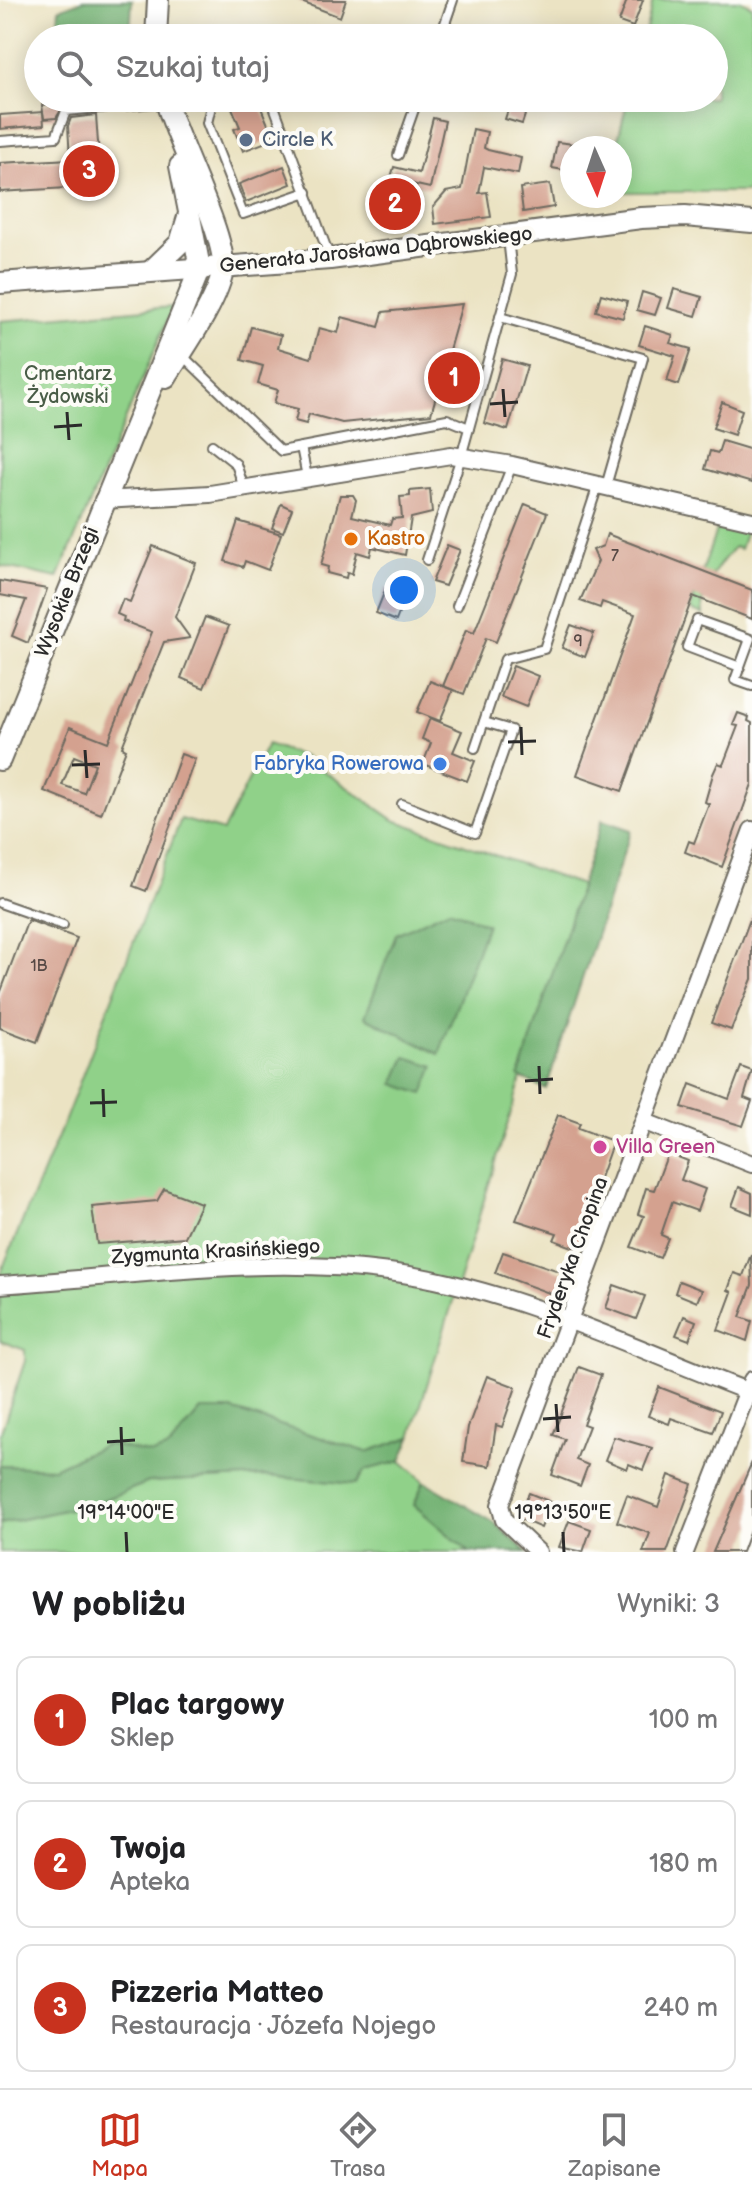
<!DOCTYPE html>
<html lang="pl">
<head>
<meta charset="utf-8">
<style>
  body { margin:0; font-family:"Balsamiq Sans",sans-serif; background:#f6f6f6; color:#202124 }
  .compass { position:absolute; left:560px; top:136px; width:72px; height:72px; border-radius:50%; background:#fff; box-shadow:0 4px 20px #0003; rotate:177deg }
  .you { position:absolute; left:404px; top:590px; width:28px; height:28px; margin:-20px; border:6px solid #fff; border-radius:50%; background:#1a73e8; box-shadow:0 0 0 12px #1a73e833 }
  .badge { display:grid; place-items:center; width:52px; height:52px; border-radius:50%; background:#c8321e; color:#fff; font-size:26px; font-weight:700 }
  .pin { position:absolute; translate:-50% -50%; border:4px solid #fff; box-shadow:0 2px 8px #0006 }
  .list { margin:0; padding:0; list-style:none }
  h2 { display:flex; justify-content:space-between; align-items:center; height:104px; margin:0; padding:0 32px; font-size:34px }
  h2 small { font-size:26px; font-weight:400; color:#757577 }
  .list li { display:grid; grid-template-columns:52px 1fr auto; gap:24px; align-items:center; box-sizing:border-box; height:128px; margin:0 16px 16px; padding:0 16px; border:2px solid #e0e0e0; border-radius:16px }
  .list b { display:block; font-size:30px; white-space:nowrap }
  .list p { margin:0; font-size:26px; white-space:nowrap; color:#757577 }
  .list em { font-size:26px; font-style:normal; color:#757577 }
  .icon { flex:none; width:44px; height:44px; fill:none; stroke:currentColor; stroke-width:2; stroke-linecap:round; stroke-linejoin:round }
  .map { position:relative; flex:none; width:752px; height:1552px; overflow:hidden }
  .search { position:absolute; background:#fff; box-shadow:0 4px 20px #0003; left:24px; right:24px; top:24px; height:88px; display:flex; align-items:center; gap:20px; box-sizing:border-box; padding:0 28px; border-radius:44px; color:#757577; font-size:30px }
  .sheet { height:536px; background:#fff }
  nav { display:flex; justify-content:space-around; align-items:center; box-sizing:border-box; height:112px; border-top:2px solid #e0e0e0; background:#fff; font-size:22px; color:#757577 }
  nav a { display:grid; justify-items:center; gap:4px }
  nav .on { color:#c8321e }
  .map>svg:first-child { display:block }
</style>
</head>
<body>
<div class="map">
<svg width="752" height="1552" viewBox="0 0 752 1552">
  <rect width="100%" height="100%" fill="#fdfcf7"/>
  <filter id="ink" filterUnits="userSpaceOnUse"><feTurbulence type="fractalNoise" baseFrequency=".0125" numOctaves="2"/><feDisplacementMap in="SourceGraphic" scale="16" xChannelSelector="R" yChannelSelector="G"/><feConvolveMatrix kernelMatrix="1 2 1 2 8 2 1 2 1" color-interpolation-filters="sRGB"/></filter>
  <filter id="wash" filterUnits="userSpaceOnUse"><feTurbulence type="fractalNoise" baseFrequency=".006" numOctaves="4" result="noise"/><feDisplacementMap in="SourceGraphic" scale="32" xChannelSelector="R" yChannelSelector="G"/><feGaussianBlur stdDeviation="1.8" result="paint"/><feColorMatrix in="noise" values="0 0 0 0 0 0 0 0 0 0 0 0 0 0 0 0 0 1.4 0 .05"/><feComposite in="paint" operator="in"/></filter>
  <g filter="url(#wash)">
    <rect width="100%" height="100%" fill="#ebe3c3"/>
    <g fill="#90d189" stroke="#5e7e5a" stroke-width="2">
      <path d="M653 0H739L752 6V185L746 192H620V148H616L628 98H714V38H644Z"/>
      <path d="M173 307 58 578 0 566V321Z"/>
      <path d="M720 522 747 528 740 549 734 547C714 572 699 586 703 615L690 610C695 596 716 526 720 522Z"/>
      <path d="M267 744 304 757 394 820 581 885 411 1437 367 1452 231 1410H201L169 1448 152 1454 107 1444 53 1468 0 1466V1435L25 1361V1350L0 1341V1277L6 1260 65 1120 181 819 223 831Z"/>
      <path d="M401 1461 424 1481 414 1505 469 1552H0V1524L96 1503 149 1482 266 1476 355 1484 365 1470Z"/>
    </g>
    <g fill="#74b375" stroke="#506f50" stroke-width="2">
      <path d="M83 0H132L130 38H57L59 9Z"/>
      <path d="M602 820 631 830 546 1089 519 1077Z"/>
      <path d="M449 909 487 924 439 1054 365 1017 396 934Z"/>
      <path d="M406 1057 434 1066 423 1094 394 1084Z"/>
      <path d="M201 1410H231L367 1452 411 1437 401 1461 365 1470 356 1484 266 1476 149 1482 96 1503 0 1524V1466L53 1468 107 1444 152 1454 169 1448Z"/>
      <path d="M424 1481 493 1522 527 1552H469L414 1505Z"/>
    </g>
    <g id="blocks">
      <g fill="#d4a18f" fill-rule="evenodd">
        <path d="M296 0H346L340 17Z"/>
        <path d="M627 0H643L633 27 619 22Z"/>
        <path d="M49 98H95V101L65 104 56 118 44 119 42 105 50 104Z"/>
        <path d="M228 98H257L274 139 243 151 234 129 240 127Z"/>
        <path d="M510 104 527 109 522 124 505 119Z"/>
        <path d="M43 112 44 125 0 129V115Z"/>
        <path d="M96 115 101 186 0 192V163L70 159 68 126 71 118Z"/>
        <path d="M433 118 445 121 430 188 412 184 406 208 382 209 394 167 419 173Z"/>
        <path d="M473 129 487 132 484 148 488 150 521 158 518 174 484 167 479 193 487 192 491 217 435 224 433 207 446 192 462 189Z"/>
        <path d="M557 142 574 144 569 171 552 168Z"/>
        <path d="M284 166 291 184 246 202 239 184Z"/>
        <path d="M550 184 554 207 523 212 520 188Z"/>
        <path d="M674 289 702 297 696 316 668 308Z"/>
        <path d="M642 292 661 298 655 315 637 310Z"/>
        <path d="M601 294 627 301 623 318 596 311Z"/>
        <path d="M462 304 431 414 342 423 309 414 306 424 295 421 298 409 274 403 278 390 258 384 263 366 242 360 251 327 281 335 278 348 311 358 319 328 338 333 342 317 379 327 383 312Z"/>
        <path d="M645 326 673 335 670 343 691 349 679 385 667 381 675 356 639 345Z"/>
        <path d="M502 359 527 366 508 430 484 423Z"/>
        <path d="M722 402 742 410 734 435 713 428Z"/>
        <path d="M722 441 752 450V483L705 469 710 451 718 453Z"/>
        <path d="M430 489 432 513 411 518 405 555 372 547 370 556 357 552 352 574 347 573 346 578 327 573 328 567 321 565 340 495H353L356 500 352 516 390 525 392 519 402 518 400 497 410 496V491Z"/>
        <path d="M281 504 292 509 283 532 272 528Z"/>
        <path d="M525 504 547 513 496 642 486 638 464 694 443 686 466 630 474 633Z"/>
        <path d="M238 521 281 534 268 570 245 561 243 567 225 561Z"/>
        <path d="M607 534 752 590V619L693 596 622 791 577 775 635 614 602 602 600 608 580 601 598 561 593 550 603 546Z"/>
        <path d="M447 545 460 550 445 586 432 582Z"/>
        <path d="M153 546 196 563 175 617 190 638 164 642 122 747 126 749 101 814 44 791 70 727 108 742 152 632 123 621 124 617 117 614 123 599 130 602ZM74 756 95 764 84 793 62 785Z"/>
        <path d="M0 581 47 589 28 643 12 636 26 600 0 595Z"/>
        <path d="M386 588 406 595 396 621 376 613Z"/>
        <path d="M205 617 229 626 204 688 181 678Z"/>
        <path d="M571 625 594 633 585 657 562 648Z"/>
        <path d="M513 666 538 676 526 707 501 697Z"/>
        <path d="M430 681 453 690 440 721 417 712Z"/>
        <path d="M738 713 749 717 748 721 752 723V784L722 867 685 852 689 841 694 843 709 804 705 802 713 774 718 763 723 765 738 726 733 725Z"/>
        <path d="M430 718 462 731 453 752 475 761 467 781 423 764 431 743 422 739Z"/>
        <path d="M181 754 195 759 146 891 133 886Z"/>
        <path d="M752 914V979L731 1030 711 1023Z"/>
        <path d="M28 920 77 938 37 1042 0 1028V994Z"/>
        <path d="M741 1067 752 1071 744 1098 752 1101 743 1126 682 1107 690 1084 729 1099Z"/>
        <path d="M558 1115 580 1123 578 1128 613 1141 575 1248 554 1240 557 1233 516 1220Z"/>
        <path d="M668 1153 688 1161 681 1180 705 1189 697 1211 672 1202 661 1235 668 1238 660 1258 631 1247 644 1216 638 1214 646 1188 654 1190Z"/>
        <path d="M739 1187 752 1193V1214L732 1206Z"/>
        <path d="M164 1189 201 1203 185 1237 97 1244 92 1207 157 1201Z"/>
        <path d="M503 1252 565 1273 557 1296 495 1273Z"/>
        <path d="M751 1254 752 1285 740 1317 752 1321 747 1341 718 1330 732 1292 728 1290 734 1273 743 1276Z"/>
        <path d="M679 1281 702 1290 697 1302 675 1293Z"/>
        <path d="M614 1285 645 1296 636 1319 606 1308Z"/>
        <path d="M684 1316 696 1321 689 1340 676 1335Z"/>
        <path d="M579 1367 601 1375 583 1424 589 1426 576 1460 588 1465 580 1486 552 1475 565 1439 553 1435Z"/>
        <path d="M487 1376 516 1387 502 1427 496 1425 490 1466 463 1462 468 1427Z"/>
        <path d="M659 1387 721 1411 713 1433 671 1418 669 1424 648 1416Z"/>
        <path d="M614 1437 652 1448 643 1470 629 1464 627 1469 605 1460Z"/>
        <path d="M752 1462V1525L742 1552H713Z"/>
        <path d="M669 1475 692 1484 667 1552H643L650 1533 617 1522 627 1495 658 1507Z"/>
        <path d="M529 1493 551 1502 541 1528 518 1518Z"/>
        <path d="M569 1521 591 1529 583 1552 559 1547Z"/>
      </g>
    </g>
  </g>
  <g filter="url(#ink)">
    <use href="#blocks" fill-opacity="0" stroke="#6e6b60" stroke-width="2"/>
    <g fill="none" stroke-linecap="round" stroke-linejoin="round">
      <defs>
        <g id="service">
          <path d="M440 38 453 0"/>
          <path d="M213 98 207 123 243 214 307 192"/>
          <path d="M271 98 330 258"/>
          <path d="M0 141 56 137 66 111 165 102"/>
          <path d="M398 155 418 98"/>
          <path d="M500 317 643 358 606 486"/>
          <path d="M182 355 281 451 447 419 469 428"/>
          <path d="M212 445 236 464 244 488"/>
          <path d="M301 447 307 477"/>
          <path d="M427 560 461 457 512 274 508 238"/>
          <path d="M457 606 512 465"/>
          <path d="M740 667 687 647 697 620 750 639 735 680 752 686"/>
          <path d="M475 748 505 659 544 649 598 485"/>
          <path d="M402 804 475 833 511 730 484 722"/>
          <path d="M0 903 63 925"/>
        </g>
        <g id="minor">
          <path d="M103 500 210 494 451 455 512 465 752 521"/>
          <path d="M645 1122 752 1164"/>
          <path d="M0 1285C128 1277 261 1255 389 1272 514 1288 635 1349 752 1393"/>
          <path d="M538 1552 504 1520 500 1505 752 830"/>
          <path d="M685 1552 752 1380"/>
        </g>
        <g id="tertiary">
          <path d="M156 38 158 0"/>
          <path d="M165 98C175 137 226 235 223 268 220 298 183 350 166 377"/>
          <path d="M180 166 200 268"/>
          <path d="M151 271 180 243 188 217"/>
          <path d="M0 283 330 259 641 218 685 216 752 222"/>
          <path d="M0 760 200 268"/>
        </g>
      </defs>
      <use href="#service" stroke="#6e6b60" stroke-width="12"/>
      <use href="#minor" stroke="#6e6b60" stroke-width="20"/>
      <use href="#tertiary" stroke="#6e6b60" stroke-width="24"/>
      <use href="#service" stroke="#fff" stroke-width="8"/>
      <use href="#minor" stroke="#fff" stroke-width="16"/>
      <use href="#tertiary" stroke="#fff" stroke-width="20"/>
    </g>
  </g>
  <path fill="none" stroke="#2b2b2b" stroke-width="3" d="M503 389 505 417M490 404 518 402M67 412 69 440M54 427 82 425M521 727 522 755M508 742 536 741M85 750 87 778M72 765 100 764M539 1066 540 1094M525 1081 553 1079M103 1089 104 1117M90 1103 117 1102M556 1404 558 1432M543 1419 571 1417M121 1427 122 1455M107 1442 135 1440M126 1532 127 1552M563 1532 564 1552"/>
  <circle fill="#5c6f8a" stroke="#fdfcf7" stroke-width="3" cx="246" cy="140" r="8"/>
  <circle fill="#e8710a" stroke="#fdfcf7" stroke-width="3" cx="351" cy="539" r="8"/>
  <circle fill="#3f7fe0" stroke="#fdfcf7" stroke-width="3" cx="440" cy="764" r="8"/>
  <circle fill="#d1479c" stroke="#fdfcf7" stroke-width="3" cx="600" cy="1147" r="8"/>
  <g text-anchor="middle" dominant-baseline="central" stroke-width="8" stroke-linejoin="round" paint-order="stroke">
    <g font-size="16" fill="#554844">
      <text x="615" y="556">7</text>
      <text x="578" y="641">9</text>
      <text x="39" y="966">1B</text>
    </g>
    <g font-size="20" fill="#4e5e75" stroke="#fdfcf7" text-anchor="start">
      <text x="262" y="140">Circle K</text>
    </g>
    <g font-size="20" fill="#2b2b2b" stroke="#fdfcf7">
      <text transform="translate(376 250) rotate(-6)">Generała Jarosława Dąbrowskiego</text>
      <text transform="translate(67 592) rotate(-68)">Wysokie Brzegi</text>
      <text transform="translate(216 1252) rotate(-3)">Zygmunta Krasińskiego</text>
      <text transform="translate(573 1258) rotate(-70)">Fryderyka Chopina</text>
    </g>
    <g font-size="20" fill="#495d47" stroke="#fdfcf7">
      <text x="68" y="374">Cmentarz<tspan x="68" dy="23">Żydowski</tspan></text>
    </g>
    <g font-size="20" fill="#c56008" stroke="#fdfcf7" text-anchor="start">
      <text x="367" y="539">Kastro</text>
    </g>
    <g font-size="20" fill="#366cbe" stroke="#fdfcf7" text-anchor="end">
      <text x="424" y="764">Fabryka Rowerowa</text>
    </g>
    <g font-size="20" fill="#b23c85" stroke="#fdfcf7" text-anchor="start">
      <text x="616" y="1147">Villa Green</text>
    </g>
  </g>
  <g font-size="20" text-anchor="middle" fill="#2b2b2b" stroke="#fdfcf7" stroke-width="8" stroke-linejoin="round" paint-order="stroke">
    <text x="126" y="1519">19°14'00"E</text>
    <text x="563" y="1519">19°13'50"E</text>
  </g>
</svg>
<svg class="compass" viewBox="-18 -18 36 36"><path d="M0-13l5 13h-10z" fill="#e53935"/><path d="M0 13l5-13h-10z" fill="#757577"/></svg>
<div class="you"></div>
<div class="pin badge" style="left:454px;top:378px">1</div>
<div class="pin badge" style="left:395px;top:204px">2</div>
<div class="pin badge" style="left:89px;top:171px">3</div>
<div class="search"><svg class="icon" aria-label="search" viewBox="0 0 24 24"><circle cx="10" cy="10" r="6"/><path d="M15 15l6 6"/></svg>Szukaj tutaj</div>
</div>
<section class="sheet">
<h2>W pobliżu<small>Wyniki: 3</small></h2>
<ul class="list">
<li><span class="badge">1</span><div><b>Plac targowy</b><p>Sklep</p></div><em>100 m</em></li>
<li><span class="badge">2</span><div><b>Twoja</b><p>Apteka</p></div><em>180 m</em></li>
<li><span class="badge">3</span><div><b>Pizzeria Matteo</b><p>Restauracja · Józefa Nojego</p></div><em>240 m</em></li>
</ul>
</section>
<nav>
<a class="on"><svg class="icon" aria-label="map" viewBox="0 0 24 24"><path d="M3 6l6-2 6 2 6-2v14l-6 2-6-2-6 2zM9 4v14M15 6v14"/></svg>Mapa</a>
<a><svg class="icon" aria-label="directions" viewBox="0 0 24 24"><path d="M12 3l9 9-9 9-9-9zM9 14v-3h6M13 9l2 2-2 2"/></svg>Trasa</a>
<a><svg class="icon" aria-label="saved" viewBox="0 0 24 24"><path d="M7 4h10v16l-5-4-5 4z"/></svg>Zapisane</a>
</nav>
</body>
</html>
